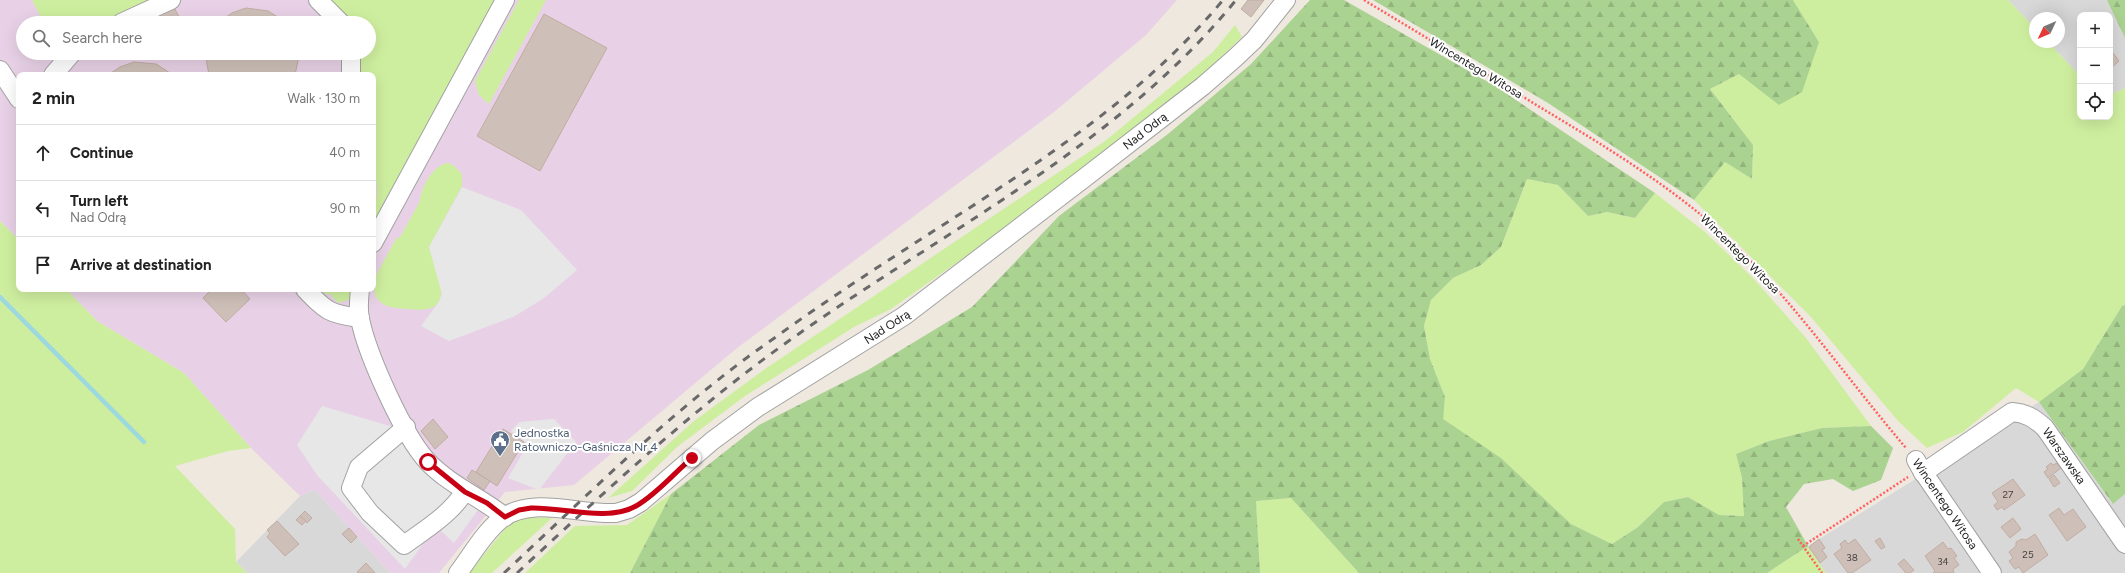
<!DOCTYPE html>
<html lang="en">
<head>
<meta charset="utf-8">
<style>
  body { margin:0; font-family:Figtree,sans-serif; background:#f2f2f2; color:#222 }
  .controls { position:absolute; right:12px; top:12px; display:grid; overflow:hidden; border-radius:8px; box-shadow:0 4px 16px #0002 }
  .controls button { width:36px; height:36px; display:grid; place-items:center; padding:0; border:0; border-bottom:1px solid #e0e0e0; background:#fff; color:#222; font:20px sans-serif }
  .compass { position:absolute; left:2029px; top:12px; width:36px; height:36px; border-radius:50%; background:#fff; box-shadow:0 4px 16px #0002; rotate:226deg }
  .stop { position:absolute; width:12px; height:12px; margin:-9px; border:3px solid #c70014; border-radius:50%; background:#fff }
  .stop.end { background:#c70014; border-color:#fff; box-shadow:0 1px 4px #0008 }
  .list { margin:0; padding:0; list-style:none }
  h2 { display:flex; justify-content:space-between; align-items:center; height:52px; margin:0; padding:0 16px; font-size:17px }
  h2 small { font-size:13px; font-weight:400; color:#767676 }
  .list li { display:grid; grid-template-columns:26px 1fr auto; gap:12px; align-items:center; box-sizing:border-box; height:56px; padding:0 16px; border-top:1px solid #e0e0e0 }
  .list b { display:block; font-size:15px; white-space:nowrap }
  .list p { margin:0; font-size:13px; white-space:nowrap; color:#767676 }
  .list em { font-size:13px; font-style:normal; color:#767676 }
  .icon { flex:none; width:22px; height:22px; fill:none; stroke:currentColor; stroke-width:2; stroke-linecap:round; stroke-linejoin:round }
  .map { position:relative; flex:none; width:2125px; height:573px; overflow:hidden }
  .search { position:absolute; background:#fff; box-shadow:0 4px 16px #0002; left:16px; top:16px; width:360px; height:44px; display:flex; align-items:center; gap:10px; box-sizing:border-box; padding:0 14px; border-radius:22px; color:#767676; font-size:15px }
  .panel { position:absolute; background:#fff; box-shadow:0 4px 16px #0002; left:16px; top:72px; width:360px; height:220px; border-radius:8px }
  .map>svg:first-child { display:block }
</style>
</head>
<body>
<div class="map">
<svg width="2125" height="573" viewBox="0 0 2125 573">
  <defs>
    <pattern id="forest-firs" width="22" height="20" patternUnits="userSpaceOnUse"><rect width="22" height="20" fill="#aad290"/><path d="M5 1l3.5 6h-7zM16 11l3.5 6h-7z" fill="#92b47c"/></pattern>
  </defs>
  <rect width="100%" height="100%" fill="#eee8df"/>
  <g fill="#d9d8d8">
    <path d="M2008 0H2108L2125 38V88L2110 95V15H2080V76L2048 42H2059V18H2035V28Z"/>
    <path d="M2039 402 2112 503 2125 494V573H1826L1808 546Z"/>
    <path d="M315 490 342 520 390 573H247L236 562 300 496Z"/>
  </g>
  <path fill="#e8d1e6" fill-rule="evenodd" d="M0 0H1177L1146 35 1054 112 737 348 574 485 505 492 439 573H390L315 490 300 496 251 448 184 373 97 321 66 289H373V75H19V240L0 221ZM23 23H369V53H23Z"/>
  <g fill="#ceee9f">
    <path d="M32 0H155L107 23H44Z"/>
    <path d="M328 0H498L444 99 439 97 443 101 373 226C373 206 382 190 373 170V75H358V53H369V23H348Z"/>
    <path d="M519 0H546L489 104 479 95 475 81Z"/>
    <path d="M1793 0H2008L2035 28V42H2048L2080 76V117H2110V95L2125 88V305L2122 306 2083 369 2039 402 2016 388 1963 432 1927 448 1898 421 1811 317 1694 200 1725 162 1752 179 1753 145 1710 89 1739 74 1779 104 1819 42Z"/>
    <path d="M1235 25 1242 37 1190 87 986 242 891 309 854 327 745 396 677 447 632 491 608 498 694 421 765 369 1105 141 1213 52Z"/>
    <path d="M448 163 453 165 462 174V186L429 247C432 258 443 285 441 295 438 312 421 310 408 309 387 308 373 305 373 281L397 237 399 239 420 201C421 187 433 165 448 163Z"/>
    <path d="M1527 179 1558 185 1588 216 1607 212 1635 218 1655 193 1705 232 1753 278 1806 338 1871 426 1822 428 1769 441 1736 454 1742 478 1745 516 1719 515 1688 497 1664 502 1638 527 1612 544 1571 524 1501 458 1442 419 1445 397 1430 359 1424 326 1431 300 1453 278 1481 265 1501 247Z"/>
    <path d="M0 221 19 240V289H66L97 321 184 373 251 448 228 451 175 466 235 529 236 562 247 573H0Z"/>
    <path d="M321 289H353L352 299 338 303 329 293 326 295Z"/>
    <path d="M671 494 630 573H525L575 526 627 525Z"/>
    <path d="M1291 498 1359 573H1260L1256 501Z"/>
    <path d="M528 517 552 518 492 573H469L509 524Z"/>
    <path d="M1808 546 1826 573H1767Z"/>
  </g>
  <g fill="url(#forest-firs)">
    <path d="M1310 0H1344L1495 86 1655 193 1635 218 1607 212 1588 216 1558 185 1527 179 1501 247 1481 265 1453 278 1431 300 1424 326 1430 359 1445 397 1443 419 1501 458 1571 524 1612 544 1638 527 1664 502 1688 497 1719 515 1744 516 1742 478 1736 454 1769 441 1822 428 1871 426 1893 448 1881 480 1853 491 1833 479 1804 484 1786 507 1808 546 1767 573H1359L1291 498 1256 501 1260 573H630L671 494 759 425 868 370 972 307 1059 216 1168 134 1251 64Z"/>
    <path d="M1373 0H1793L1819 42 1802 92 1779 105 1739 74 1710 89 1753 145 1752 179 1725 162 1694 200 1548 103Z"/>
    <path d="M2107 0H2125V38Z"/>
    <path d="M2125 305V494L2113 504 2039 402 2083 369 2122 306Z"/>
  </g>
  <g fill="#e7e7e7">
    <path d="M462 187 521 210 577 270 544 298 515 316 449 341 421 326 438 303 442 294 429 247Z"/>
    <path d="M322 406 393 427 421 468 456 498 405 569 317 475 297 445Z"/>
    <path d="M554 419 576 442 539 490 508 478 528 444 511 431 519 422Z"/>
    <path d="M466 503 478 510 454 543 440 530Z"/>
  </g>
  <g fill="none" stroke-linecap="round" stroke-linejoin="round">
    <path stroke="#9bd8e0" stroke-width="4.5" d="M0 297 144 442"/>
  </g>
  <g fill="#cec0b8" stroke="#c1aca1">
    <path d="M1248 0H1264L1251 17 1241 9Z"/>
    <path d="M174 7 181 21 176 23H155L152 18Z"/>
    <path d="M246 8 268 11 287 23H218L232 13Z"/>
    <path d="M544 14 607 48 540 171 477 136Z"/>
    <path d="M2110 49 2119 61 2110 69Z"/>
    <path d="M205 53H299V56L295 75H209Z"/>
    <path d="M134 62 156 64 173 75H108L120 67Z"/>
    <path d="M212 289H241L250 299 226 322 203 298Z"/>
    <path d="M433 419 448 437 435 449 421 431Z"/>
    <path d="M503 429 524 442 497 486 476 472Z"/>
    <path d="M2051 463 2053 465 2057 463 2061 468 2048 478 2044 472 2048 469 2046 467Z"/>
    <path d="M472 470 490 481 484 490 467 478Z"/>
    <path d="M2054 475 2060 483 2054 487 2049 479Z"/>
    <path d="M2013 479 2025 495 2004 510 2002 507 1997 510 1994 505 1998 502 1992 493Z"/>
    <path d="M2059 508 2064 515 2073 509 2086 527 2067 541 2049 515Z"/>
    <path d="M305 511 312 518 307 523 300 516Z"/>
    <path d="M300 516 306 521 302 525 296 520Z"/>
    <path d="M2013 518 2021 529 2010 538 2001 527Z"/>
    <path d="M277 521 299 544 285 556 267 537 270 533 267 530Z"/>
    <path d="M349 528 357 537 351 543 342 534Z"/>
    <path d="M2035 534 2048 555 2023 573 2019 567 2015 569 2009 561 2013 558 2009 552 2016 546V542L2022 539 2026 540Z"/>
    <path d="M1880 538 1885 547 1881 549 1875 541Z"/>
    <path d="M1819 539 1825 548 1822 550 1827 557 1820 563 1809 547Z"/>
    <path d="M1855 539 1871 560 1852 573H1848L1834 554 1842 548 1840 544 1845 540 1848 544Z"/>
    <path d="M1943 542 1948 549 1951 548 1957 556 1954 558 1959 565 1953 569 1954 573H1933L1935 571 1925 556Z"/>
    <path d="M1904 559 1914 570 1910 573H1906L1898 564Z"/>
    <path d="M366 563 375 573H358L357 572Z"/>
  </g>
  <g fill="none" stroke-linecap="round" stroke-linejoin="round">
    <defs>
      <g id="minor">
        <path d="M318 0 341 23"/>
        <path d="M121 23 171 0"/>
        <path d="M0 70 19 99"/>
        <path d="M53 75 72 53"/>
        <path d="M351 75V53"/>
        <path d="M373 243 505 0"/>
        <path d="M305 289C326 311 329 314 360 318"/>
        <path d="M360 289C359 298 358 310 360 319 367 354 404 437 428 462 450 485 480 497 505 517"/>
        <path d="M406 427 359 467 351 488 370 513 404 545C426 529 451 514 465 491"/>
        <path d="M1916 460 1921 469 1992 573"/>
        <path d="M1923 473 2012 412C2026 413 2034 418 2045 428L2125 544"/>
        <path d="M458 573C471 556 483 534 500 520 529 495 580 515 616 513L629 509 641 502 712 441 758 407 904 316 1083 179 1203 86 1235 58 1254 40 1286 0"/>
      </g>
    </defs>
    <use href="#minor" stroke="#a2a2a2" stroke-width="20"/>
    <g stroke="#ff6060" stroke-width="2.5" stroke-dasharray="2 2" stroke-linecap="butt">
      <path d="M1364 0C1422 35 1480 70 1538 106 1598 142 1658 178 1712 224 1786 289 1842 373 1906 448"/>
      <path d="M1798 539 1822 573"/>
      <path d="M1803 546 1908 477"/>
    </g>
    <use href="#minor" stroke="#fff" stroke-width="18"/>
    <g stroke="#696969" stroke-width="3" stroke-dasharray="8 8" stroke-linecap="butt">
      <path d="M504 573C591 492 675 407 773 339 839 291 909 247 977 203 1068 143 1154 83 1223 0"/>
      <path d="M517 573C608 489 698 404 800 333 949 228 1119 144 1236 0"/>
    </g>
  </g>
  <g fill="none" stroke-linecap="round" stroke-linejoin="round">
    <path stroke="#c70014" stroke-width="5" d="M428 462 465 492 487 503 505 517 519 510 531 508C562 507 608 522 636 506 657 494 674 473 692 458"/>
  </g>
  <defs>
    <symbol id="civic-pin" viewBox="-11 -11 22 30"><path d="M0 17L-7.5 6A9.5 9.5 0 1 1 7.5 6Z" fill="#5c6f8a" stroke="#fff"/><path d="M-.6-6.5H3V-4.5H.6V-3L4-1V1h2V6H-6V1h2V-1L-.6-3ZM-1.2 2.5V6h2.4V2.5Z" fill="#fff"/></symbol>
  </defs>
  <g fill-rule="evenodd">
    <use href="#civic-pin" x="489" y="429" width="22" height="30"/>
  </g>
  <g text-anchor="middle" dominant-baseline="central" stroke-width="4" stroke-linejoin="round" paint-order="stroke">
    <g font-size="10" fill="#484442">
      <text x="2008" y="494">27</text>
      <text x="2028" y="554">25</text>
      <text x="1852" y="557">38</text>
      <text x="1943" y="561">34</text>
    </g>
    <g font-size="12" fill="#1b1b1b" stroke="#fff">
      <text transform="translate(1476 68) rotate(31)">Wincentego Witosa</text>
      <text transform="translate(1145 131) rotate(-38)">Nad Odrą</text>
      <text transform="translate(1740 254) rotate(45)">Wincentego Witosa</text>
      <text transform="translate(887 327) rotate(-33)">Nad Odrą</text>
      <text transform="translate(2064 456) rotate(55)">Warszawska</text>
      <text transform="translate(1945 504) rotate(56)">Wincentego Witosa</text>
    </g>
    <g font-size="12" fill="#4e5e75" stroke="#fff" text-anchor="start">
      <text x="514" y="433">Jednostka<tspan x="514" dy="14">Ratowniczo-Gaśnicza Nr 4</tspan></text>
    </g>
  </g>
</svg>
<div class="controls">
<button>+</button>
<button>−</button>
<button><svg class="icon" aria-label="locate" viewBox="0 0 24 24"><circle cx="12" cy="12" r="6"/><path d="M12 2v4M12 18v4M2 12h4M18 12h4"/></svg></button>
</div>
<svg class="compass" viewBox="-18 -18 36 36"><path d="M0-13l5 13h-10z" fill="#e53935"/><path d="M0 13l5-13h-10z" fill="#767676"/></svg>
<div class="stop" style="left:428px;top:462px"></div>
<div class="stop end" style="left:692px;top:458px"></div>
<div class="search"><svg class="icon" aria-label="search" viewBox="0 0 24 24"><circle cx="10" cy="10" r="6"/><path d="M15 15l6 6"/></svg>Search here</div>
<section class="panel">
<h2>2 min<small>Walk · 130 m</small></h2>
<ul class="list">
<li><svg class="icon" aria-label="ahead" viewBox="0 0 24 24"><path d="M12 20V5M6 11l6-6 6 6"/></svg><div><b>Continue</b></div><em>40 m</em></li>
<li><svg class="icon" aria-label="left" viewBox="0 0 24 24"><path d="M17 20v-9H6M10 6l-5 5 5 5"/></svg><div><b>Turn left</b><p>Nad Odrą</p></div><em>90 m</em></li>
<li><svg class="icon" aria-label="arrive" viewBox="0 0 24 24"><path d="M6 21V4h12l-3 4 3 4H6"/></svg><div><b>Arrive at destination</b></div></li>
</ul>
</section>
</div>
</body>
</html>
